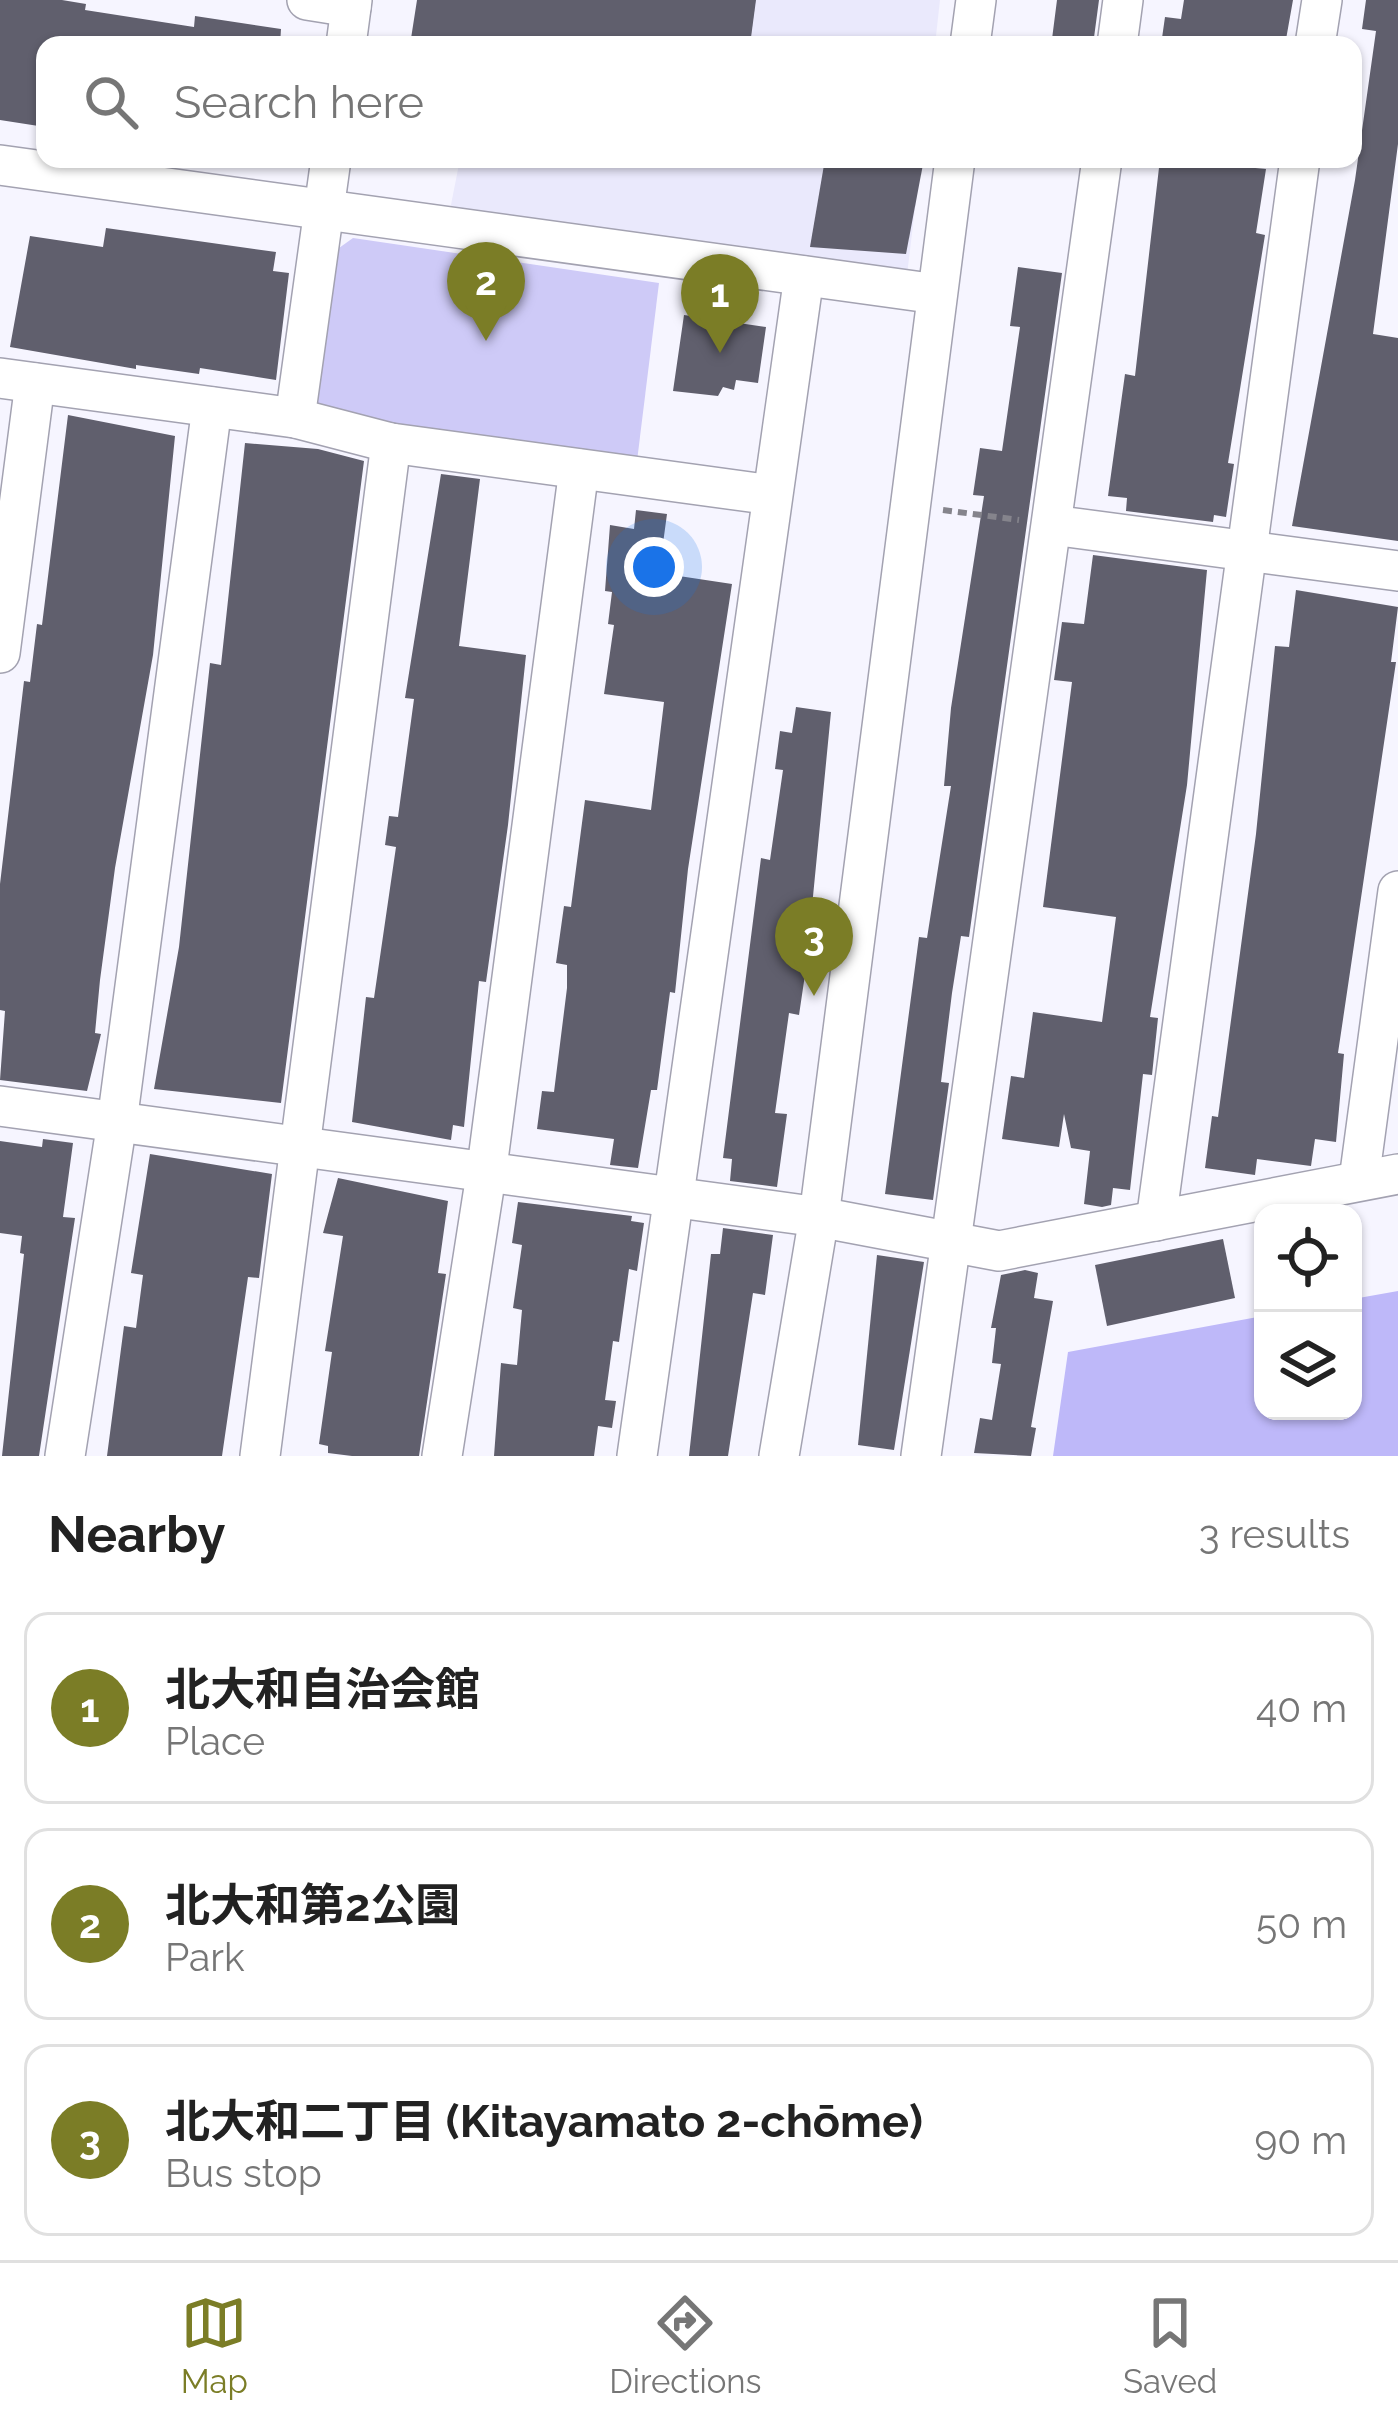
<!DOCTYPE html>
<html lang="en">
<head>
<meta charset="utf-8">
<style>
  body { margin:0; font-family:Raleway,"Noto Sans JP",sans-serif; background:#f6f6f6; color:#222 }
  .controls { position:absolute; right:36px; bottom:36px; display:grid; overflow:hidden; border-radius:24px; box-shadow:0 3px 9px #0004 }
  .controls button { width:108px; height:108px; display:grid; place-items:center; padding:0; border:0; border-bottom:3px solid #e0e0e0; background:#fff; color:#222; font:60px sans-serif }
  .you { position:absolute; left:654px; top:567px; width:42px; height:42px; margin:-30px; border:9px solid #fff; border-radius:50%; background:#1a73e8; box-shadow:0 0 0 18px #1a73e833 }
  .badge { display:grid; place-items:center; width:78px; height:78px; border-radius:50%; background:#7b7d26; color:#fff; font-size:39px; font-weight:700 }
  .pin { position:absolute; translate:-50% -99px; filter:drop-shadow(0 3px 6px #0008) }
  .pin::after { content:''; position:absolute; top:63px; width:42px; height:36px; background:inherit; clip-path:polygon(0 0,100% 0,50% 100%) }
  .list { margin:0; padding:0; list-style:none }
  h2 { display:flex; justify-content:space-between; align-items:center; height:156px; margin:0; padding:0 48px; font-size:51px }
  h2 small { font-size:39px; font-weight:400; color:#767676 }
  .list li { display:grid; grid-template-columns:78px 1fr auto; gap:36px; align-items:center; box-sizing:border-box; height:192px; margin:0 24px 24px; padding:0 24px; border:3px solid #e0e0e0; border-radius:24px }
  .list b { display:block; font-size:45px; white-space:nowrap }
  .list p { margin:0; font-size:39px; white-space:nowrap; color:#767676 }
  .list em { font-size:39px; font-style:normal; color:#767676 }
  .icon { flex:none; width:66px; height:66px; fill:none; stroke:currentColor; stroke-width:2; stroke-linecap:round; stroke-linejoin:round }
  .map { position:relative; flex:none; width:1398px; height:1456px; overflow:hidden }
  .search { position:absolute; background:#fff; box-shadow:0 3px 9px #0004; left:36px; right:36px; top:36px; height:132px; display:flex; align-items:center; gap:30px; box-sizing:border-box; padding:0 42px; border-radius:24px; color:#767676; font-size:45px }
  .sheet { height:804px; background:#fff }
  nav { display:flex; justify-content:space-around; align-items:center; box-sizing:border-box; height:168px; border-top:3px solid #e0e0e0; background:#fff; font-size:33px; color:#767676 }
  nav a { display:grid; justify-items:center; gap:6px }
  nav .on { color:#7b7d26 }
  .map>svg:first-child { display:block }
</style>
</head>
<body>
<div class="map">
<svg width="1398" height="1456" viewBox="0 0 1398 1456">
  <rect width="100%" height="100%" fill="#f6f5ff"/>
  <g fill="#eae9fc">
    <path d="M484 0H940L935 45H478Z"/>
    <path d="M460 159H921L907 275 449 215Z"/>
  </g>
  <path fill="#cecaf7" d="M353 238 659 283 637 461 325 416 313 400 332 253Z"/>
  <path fill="#beb8f9" d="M1398 1291V1456H1053L1068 1352 1263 1316V1411H1353V1299Z"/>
  <g fill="#605f6d">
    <path d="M0 0H62L86 4 85 10 194 27 195 16 281 29 280 45H45V127L0 120Z"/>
    <path d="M417 0H756L750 45H410Z"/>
    <path d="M1057 0H1099L1093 45H1063L1064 40 1052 39Z"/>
    <path d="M1184 0H1293L1285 45H1161L1165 17 1181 19Z"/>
    <path d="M1366 0H1398V144L1373 334 1398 338V541L1292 526 1355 180 1376 31 1362 29Z"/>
    <path d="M825 159H924L906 254 810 247Z"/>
    <path d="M1160 159 1266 169 1256 233 1265 235 1228 463 1234 464 1226 517 1214 515 1213 522 1126 511 1127 498 1108 496 1125 374 1135 376Z"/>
    <path d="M106 228 276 252 273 271 289 273 276 380 200 368 199 374 136 365V369L10 347 30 236 103 247Z"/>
    <path d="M1018 267 1062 273 969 937 961 936 952 993 941 1082 949 1083 933 1200 885 1194 919 937 927 938 951 786H944L951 708 984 496 973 495 980 448 1002 451 1020 327 1010 326Z"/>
    <path d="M684 315 766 327 758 383 736 380 734 390 723 387 718 396 673 391Z"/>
    <path d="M68 415 175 436 153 655 115 868 100 980 95 1033 101 1034 87 1091 0 1080 5 1011 0 1010V884L24 681 30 682 37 624 42 625Z"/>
    <path d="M245 443 318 449 364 461 281 1103 154 1089 179 947 210 663 221 665Z"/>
    <path d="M441 474 480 479 459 646 526 655 508 825 486 982 479 981 464 1127 453 1125 451 1140 352 1122 366 997 374 998 396 847 385 845 389 816 398 817 414 699 405 698Z"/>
    <path d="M636 510 667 514 659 573 732 584 688 869 675 993 670 992 657 1090H651L638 1168 610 1165 614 1139 537 1129 542 1091 554 1092 567 988V965L556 963 564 906 571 907 585 800 651 810 664 702 604 694 614 625 608 624 612 592 605 591 610 525 634 529Z"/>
    <path d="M1093 555 1207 570 1187 785 1150 1017 1158 1018 1152 1075 1143 1074 1130 1190 1113 1188 1111 1205 1102 1207 1084 1204 1090 1151 1071 1148 1064 1114 1059 1147 1002 1139 1011 1076 1024 1078 1033 1012 1102 1022 1116 917 1043 907 1072 682 1054 680 1062 622 1084 624Z"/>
    <path d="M1296 590 1398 607 1391 662H1396L1338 1053 1344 1054 1336 1142 1315 1139 1311 1166 1257 1159 1255 1175 1205 1168 1212 1116 1218 1117 1256 834 1275 646 1289 647Z"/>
    <path d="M796 707 831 712 806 968 799 1015 789 1013 775 1113 787 1114 777 1187 730 1181 732 1159 723 1158 761 858 770 860 783 770 775 769 780 731 792 733Z"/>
    <path d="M43 1139 73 1143 63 1217 75 1218 39 1456H2L24 1254 20 1253 22 1236 0 1233V1141L42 1147Z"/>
    <path d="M150 1154 272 1174 259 1278 248 1277 222 1456H107L124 1326 136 1328 143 1275 131 1273Z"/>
    <path d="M338 1178 448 1201 438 1273 446 1274 419 1456H352L328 1453V1446L319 1444 332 1352 325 1351 343 1236 323 1233Z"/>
    <path d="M518 1202 632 1216 631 1221 644 1223 637 1271 629 1269 619 1342 613 1341 605 1400 616 1401 612 1428 598 1426 594 1456H494L501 1363 517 1365 522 1310 513 1308 522 1245 512 1243Z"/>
    <path d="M723 1228 773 1235 765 1295 753 1293 728 1456H689L711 1254H720Z"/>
    <path d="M1223 1239 1235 1298 1107 1326 1095 1265Z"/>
    <path d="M877 1255 924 1262 894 1450 858 1445Z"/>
    <path d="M1025 1270 1038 1273 1034 1298 1053 1301 1031 1427 1036 1428 1031 1456 974 1453 980 1418 992 1420 1001 1364 992 1363 996 1328H991L1001 1275Z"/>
  </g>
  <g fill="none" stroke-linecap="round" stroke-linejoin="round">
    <defs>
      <g id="minor">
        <path d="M307 0 351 7"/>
        <path d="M346 45 352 0"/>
        <path d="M970 45 976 0"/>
        <path d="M1117 45 1123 0"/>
        <path d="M1315 45 1322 0"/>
        <path d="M0 165 937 294"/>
        <path d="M0 378 295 418 391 443 772 495"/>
        <path d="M295 418 331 159"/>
        <path d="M1052 525 1398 571"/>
        <path d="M0 653 35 383"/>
        <path d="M0 1106 819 1217 999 1251 1398 1174"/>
        <path d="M1359 1180 1398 891"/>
        <path d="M1156 1221 1300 159"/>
        <path d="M65 1456 117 1122 212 407"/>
        <path d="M260 1456 391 443"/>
        <path d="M442 1456 486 1175 579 469"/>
        <path d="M637 1456 804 276"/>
        <path d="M779 1456 819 1217 955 159"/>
        <path d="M921 1456 1102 159"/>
      </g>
    </defs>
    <use href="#minor" stroke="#a3a2b1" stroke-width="42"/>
    <path stroke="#85848c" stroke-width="6" stroke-dasharray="9 6" stroke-linecap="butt" d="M943 510 1019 520"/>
    <use href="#minor" stroke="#fff" stroke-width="39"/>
  </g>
</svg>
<div class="controls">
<button><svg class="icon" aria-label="locate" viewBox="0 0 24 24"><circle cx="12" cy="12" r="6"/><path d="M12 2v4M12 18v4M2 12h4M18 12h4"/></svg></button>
<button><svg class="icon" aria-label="layers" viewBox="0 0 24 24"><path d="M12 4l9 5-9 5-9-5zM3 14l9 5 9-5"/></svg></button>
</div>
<div class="you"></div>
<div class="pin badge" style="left:720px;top:353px">1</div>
<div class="pin badge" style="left:486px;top:341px">2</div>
<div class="pin badge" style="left:814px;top:996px">3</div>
<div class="search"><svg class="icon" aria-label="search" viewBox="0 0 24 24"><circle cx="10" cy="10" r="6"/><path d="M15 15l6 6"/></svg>Search here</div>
</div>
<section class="sheet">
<h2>Nearby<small>3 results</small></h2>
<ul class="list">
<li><span class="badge">1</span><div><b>北大和自治会館</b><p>Place</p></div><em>40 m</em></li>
<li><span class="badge">2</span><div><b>北大和第2公園</b><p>Park</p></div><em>50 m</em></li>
<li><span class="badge">3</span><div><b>北大和二丁目 (Kitayamato 2-chōme)</b><p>Bus stop</p></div><em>90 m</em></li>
</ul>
</section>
<nav>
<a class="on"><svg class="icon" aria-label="map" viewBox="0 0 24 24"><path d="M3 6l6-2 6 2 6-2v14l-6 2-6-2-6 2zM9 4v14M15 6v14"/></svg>Map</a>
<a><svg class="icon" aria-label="directions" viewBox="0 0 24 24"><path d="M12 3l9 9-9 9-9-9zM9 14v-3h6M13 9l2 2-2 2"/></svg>Directions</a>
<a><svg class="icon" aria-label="saved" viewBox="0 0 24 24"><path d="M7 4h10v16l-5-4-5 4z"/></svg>Saved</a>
</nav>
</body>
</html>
